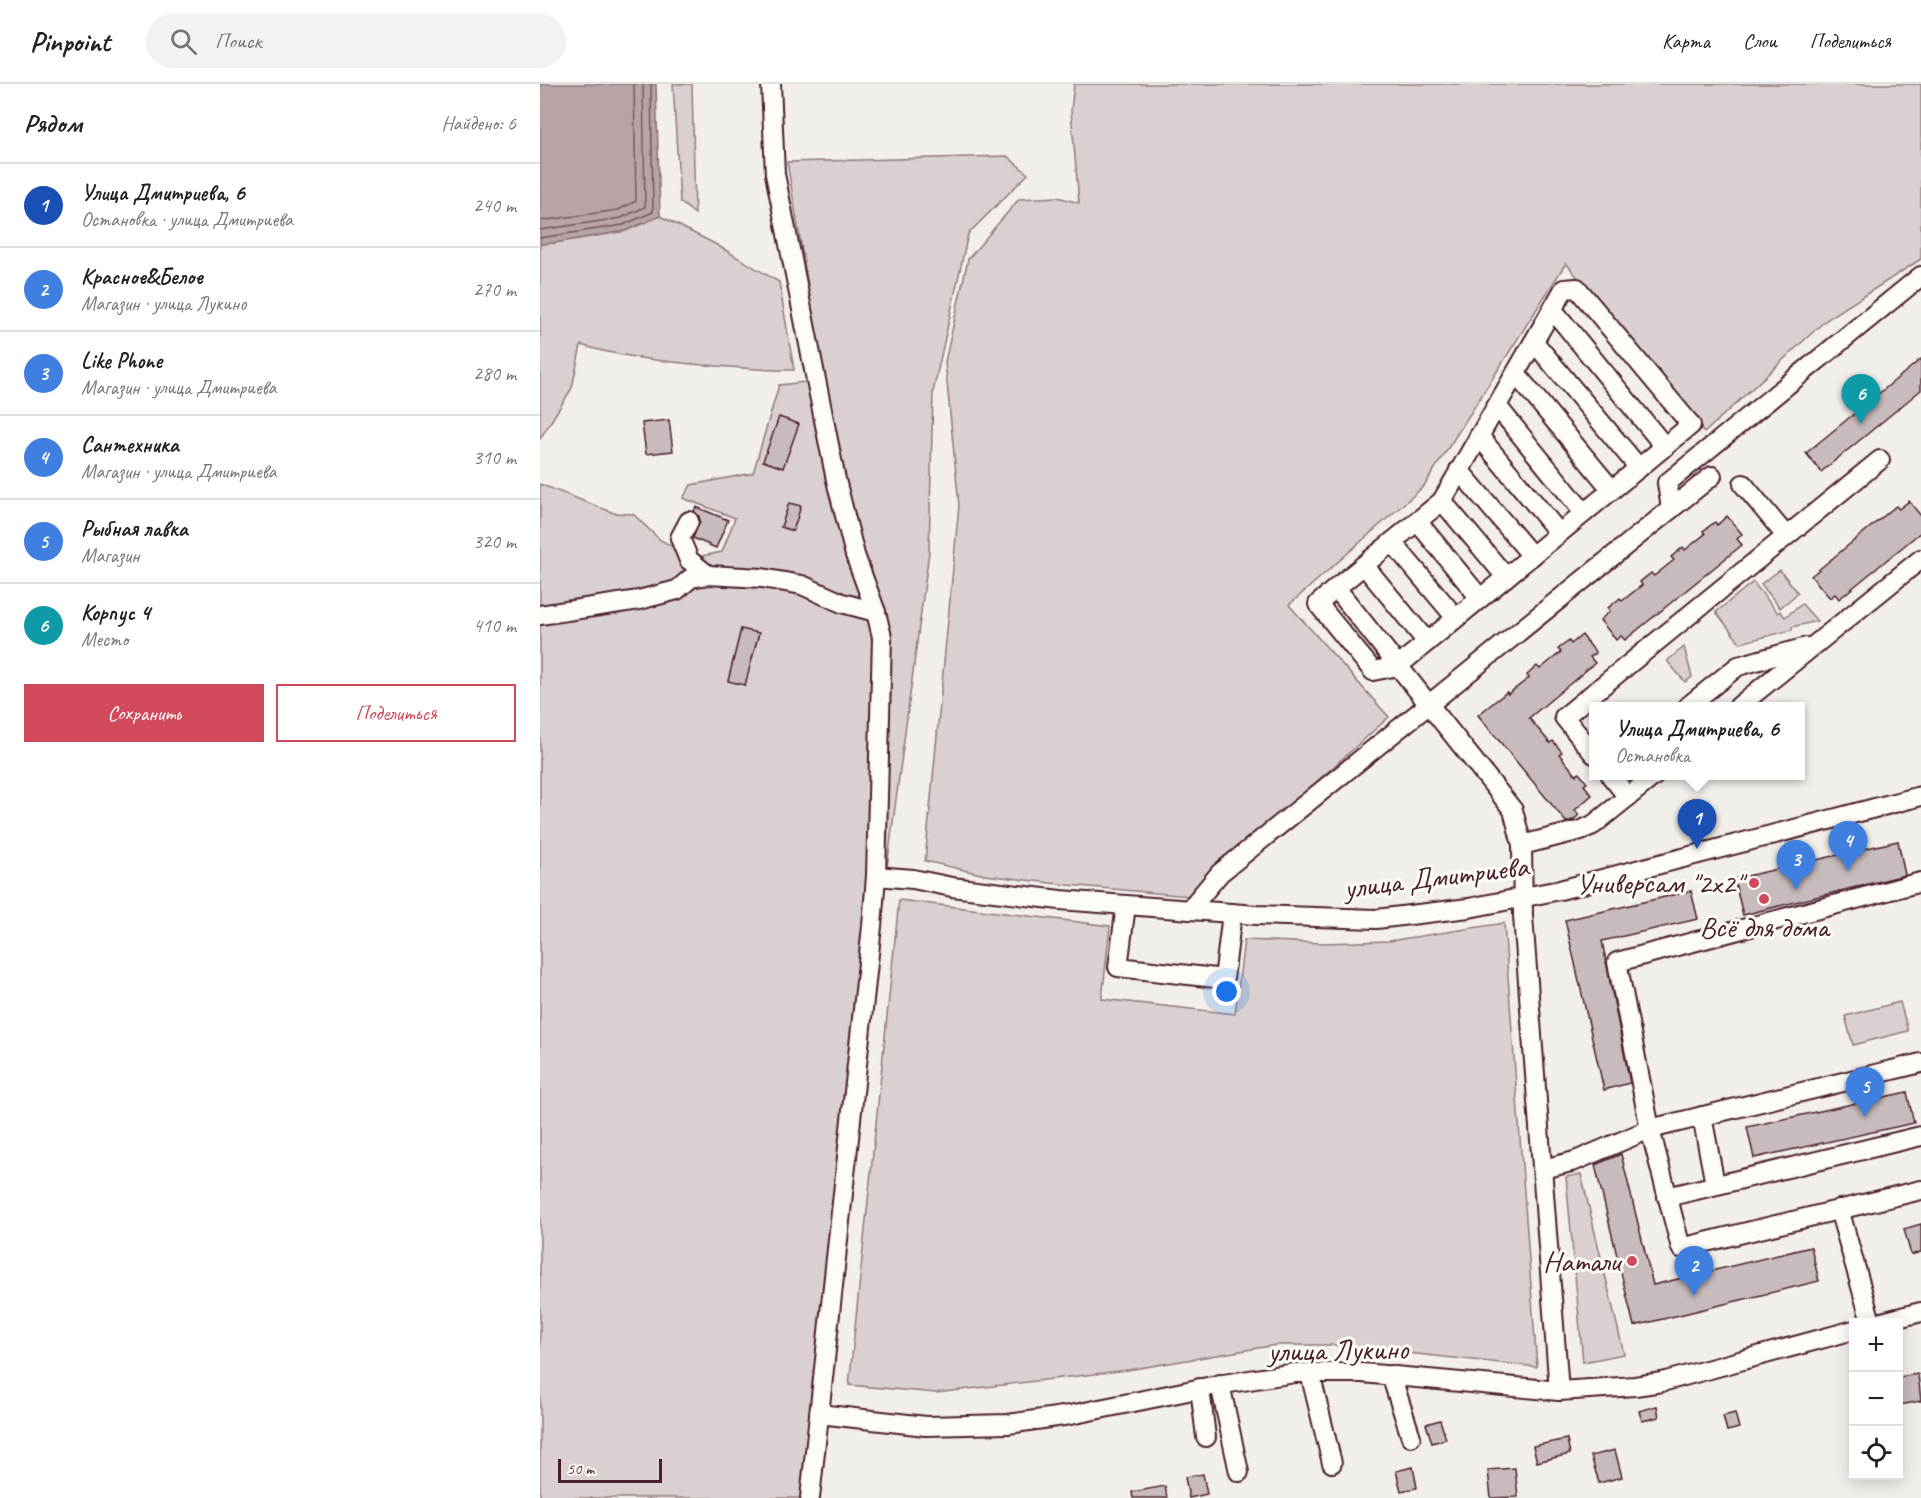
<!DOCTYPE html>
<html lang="ru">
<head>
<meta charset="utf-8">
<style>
  body { margin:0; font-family:Caveat,sans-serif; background:#f2f2f2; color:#222 }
  .controls { position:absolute; right:18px; bottom:18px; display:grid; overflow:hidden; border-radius:0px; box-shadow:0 3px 15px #0003 }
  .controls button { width:54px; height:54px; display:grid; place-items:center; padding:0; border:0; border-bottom:2px solid #e0e0e0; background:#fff; color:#222; font:30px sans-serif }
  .scale { position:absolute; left:18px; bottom:15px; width:104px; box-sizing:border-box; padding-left:6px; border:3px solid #4a1f2b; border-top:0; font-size:16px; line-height:21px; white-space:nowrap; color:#4a1f2b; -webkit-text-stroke:4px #fdfcf7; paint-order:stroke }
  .you { position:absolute; left:687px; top:908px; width:21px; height:21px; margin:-15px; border:4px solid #fff; border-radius:50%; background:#1a73e8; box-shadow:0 0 0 9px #1a73e833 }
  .badge { display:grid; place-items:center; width:39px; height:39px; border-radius:50%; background:#d1495b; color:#fff; font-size:20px; font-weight:700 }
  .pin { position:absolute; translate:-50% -50px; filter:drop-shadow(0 2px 3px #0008) }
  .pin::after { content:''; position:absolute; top:32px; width:21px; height:18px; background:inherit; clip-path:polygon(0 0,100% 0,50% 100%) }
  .popup { position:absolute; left:1049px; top:618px; width:216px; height:78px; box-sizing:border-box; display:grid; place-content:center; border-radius:0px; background:#fff; filter:drop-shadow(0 2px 4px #0005); font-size:20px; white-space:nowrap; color:#767676 }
  .popup b { font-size:22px; color:#222 }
  .popup::after { content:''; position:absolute; left:50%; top:100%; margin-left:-12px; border:12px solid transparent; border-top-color:#fff }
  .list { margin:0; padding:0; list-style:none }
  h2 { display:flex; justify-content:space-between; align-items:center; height:78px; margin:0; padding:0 24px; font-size:26px }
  h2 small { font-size:20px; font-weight:400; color:#767676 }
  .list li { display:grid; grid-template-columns:39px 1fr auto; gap:18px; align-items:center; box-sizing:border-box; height:84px; padding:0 24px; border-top:2px solid #e0e0e0 }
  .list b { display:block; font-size:22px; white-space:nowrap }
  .list p { margin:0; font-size:20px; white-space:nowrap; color:#767676 }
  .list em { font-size:20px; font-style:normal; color:#767676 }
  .actions { display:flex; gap:12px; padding:18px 24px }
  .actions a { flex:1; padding:14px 0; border:2px solid #d1495b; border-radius:0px; text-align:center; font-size:21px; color:#d1495b }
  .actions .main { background:#d1495b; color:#fff }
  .icon { flex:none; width:33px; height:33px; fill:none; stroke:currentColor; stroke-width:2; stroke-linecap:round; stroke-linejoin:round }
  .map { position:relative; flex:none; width:1381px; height:1414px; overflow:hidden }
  header { display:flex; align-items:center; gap:36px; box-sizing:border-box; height:84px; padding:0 30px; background:#fff; border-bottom:2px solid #e0e0e0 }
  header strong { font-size:28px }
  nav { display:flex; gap:33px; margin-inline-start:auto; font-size:21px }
  .search { width:420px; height:54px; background:#f2f2f2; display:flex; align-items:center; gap:15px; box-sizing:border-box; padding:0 21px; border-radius:33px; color:#767676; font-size:22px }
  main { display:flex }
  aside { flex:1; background:#fff }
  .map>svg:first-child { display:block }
</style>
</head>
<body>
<header>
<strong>Pinpoint</strong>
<div class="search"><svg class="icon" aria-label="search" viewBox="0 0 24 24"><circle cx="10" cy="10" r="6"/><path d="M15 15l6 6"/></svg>Поиск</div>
<nav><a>Карта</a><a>Слои</a><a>Поделиться</a></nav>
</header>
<main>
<aside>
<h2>Рядом<small>Найдено: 6</small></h2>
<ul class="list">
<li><span class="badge" style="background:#1a4fb4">1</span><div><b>Улица Дмитриева, 6</b><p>Остановка · улица Дмитриева</p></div><em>240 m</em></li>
<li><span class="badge" style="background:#3f7fe0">2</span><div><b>Красное&amp;Белое</b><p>Магазин · улица Лукино</p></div><em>270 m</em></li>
<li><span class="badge" style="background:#3f7fe0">3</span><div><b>Like Phone</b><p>Магазин · улица Дмитриева</p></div><em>280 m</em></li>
<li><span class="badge" style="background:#3f7fe0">4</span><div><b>Сантехника</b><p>Магазин · улица Дмитриева</p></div><em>310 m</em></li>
<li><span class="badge" style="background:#3f7fe0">5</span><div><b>Рыбная лавка</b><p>Магазин</p></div><em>320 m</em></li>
<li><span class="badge" style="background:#0f9aa8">6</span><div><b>Корпус 4</b><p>Место</p></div><em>410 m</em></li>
</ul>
<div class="actions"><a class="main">Сохранить</a><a>Поделиться</a></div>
</aside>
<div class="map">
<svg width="1381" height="1414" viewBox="0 0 1381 1414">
  <rect width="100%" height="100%" fill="#f2efeb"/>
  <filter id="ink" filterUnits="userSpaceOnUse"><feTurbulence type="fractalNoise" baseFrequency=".0167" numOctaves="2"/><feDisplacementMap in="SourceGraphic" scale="12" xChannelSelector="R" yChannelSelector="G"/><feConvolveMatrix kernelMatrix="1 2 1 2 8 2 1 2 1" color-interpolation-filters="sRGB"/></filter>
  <g filter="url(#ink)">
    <g fill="#d9d0cf" stroke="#92787d" stroke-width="1.5">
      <path d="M133 0H152L155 130 140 118Z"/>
      <path d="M534 0H1381V175L1286 236 1164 349 1026 179 884 402 749 521 849 633 649 812 528 801 445 791 385 777 419 421 405 278 428 175 479 115 518 113 539 119 531 27Z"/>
      <path d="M467 72 488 90 428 150 393 308 389 468 263 1414H0V400L74 429 93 430 119 455 152 474 182 468 195 434 143 414 151 401 213 389 239 301 284 296 247 78Z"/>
      <path d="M120 132 175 160 239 198 254 286C224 287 194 283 163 281 122 277 80 273 41 261L32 304 0 355V160L14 159 85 147Z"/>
      <path d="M1240 486 1258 509 1240 524 1221 500Z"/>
      <path d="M1213 498 1238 529 1240 527 1245 533 1262 520 1277 537 1252 543V546L1200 559 1176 528Z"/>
      <path d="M1144 563 1152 593 1145 598 1128 578V576Z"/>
      <path d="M359 816 570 842 562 915 695 930 704 856 783 859 849 857 964 839 997 1283 793 1261H736L588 1286 396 1309 309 1301Z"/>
      <path d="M1360 918 1368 947 1313 961 1305 932Z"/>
      <path d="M1041 1090 1084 1270 1043 1278 1026 1093Z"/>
    </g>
    <path fill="#b7a5a6" stroke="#8b6f75" stroke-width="1.5" d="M0 0H116L120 132 85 147 14 159 0 160Z"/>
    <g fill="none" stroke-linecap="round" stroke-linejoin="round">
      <g stroke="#76555c" stroke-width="1.5">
        <path d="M0 137 78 126 96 117 94 0"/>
        <path d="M0 146 81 134 105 123 103 0"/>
        <path d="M0 154 83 141 113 128 111 0"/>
      </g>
    </g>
    <g fill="#c8bbbb" stroke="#4a1f2b" stroke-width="1.5">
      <path d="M1381 275V306L1281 388 1266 369Z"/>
      <path d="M239 333 259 340 243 384 223 377Z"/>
      <path d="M129 336 133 367 106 370 102 339Z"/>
      <path d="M1369 417 1381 432V448L1299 515 1295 510 1290 514 1271 492 1356 422 1359 425Z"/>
      <path d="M249 419 261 422 253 447 241 443Z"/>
      <path d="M156 423 188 436 176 464 153 454 160 437 159 432 154 427Z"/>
      <path d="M1187 432 1202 450 1197 455 1202 461 1085 556 1081 552 1076 556 1060 536 1070 527 1068 524 1080 514 1082 517 1102 501 1100 498 1111 489 1114 492 1134 476 1131 473 1143 463 1145 466 1165 450 1163 447 1175 438 1177 441Z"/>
      <path d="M201 545 219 549 205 601 188 597Z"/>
      <path d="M1042 551 1056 569 1050 573 1055 579 989 634 1010 659 1013 657 1022 668 1019 670 1036 691 1039 689 1047 699 1044 701 1052 711 1035 726 1039 731 1033 736 1026 738 938 631 967 608 968 610 989 594 987 591 997 582 1000 585 1021 568 1018 565 1029 557 1031 560Z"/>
      <path d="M1358 757 1365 791 1203 831 1194 795Z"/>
      <path d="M1151 807 1158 835 1062 857 1090 999 1064 1006 1025 836Z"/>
      <path d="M1367 1008 1374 1039 1214 1074 1207 1043Z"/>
      <path d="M1081 1070 1113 1201 1271 1163 1279 1197 1094 1242 1055 1081Z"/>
      <path d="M1381 1140V1168L1371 1171 1364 1145Z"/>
      <path d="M1378 1290 1381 1317 1359 1321V1293Z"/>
      <path d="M1117 1322 1119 1333 1102 1337 1099 1327Z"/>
      <path d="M1195 1329 1199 1344 1187 1347 1183 1332Z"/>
      <path d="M900 1336 906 1355 892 1359 886 1340Z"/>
      <path d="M1027 1355 1030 1370 997 1378 993 1362Z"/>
      <path d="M1075 1366 1082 1393 1059 1399 1051 1372Z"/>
      <path d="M873 1383 877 1404 861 1407 856 1387Z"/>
      <path d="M975 1384 978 1413 951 1414 948 1386Z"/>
      <path d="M663 1390 667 1410 649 1414 645 1393Z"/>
      <path d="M625 1402 627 1414H593L592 1408Z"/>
    </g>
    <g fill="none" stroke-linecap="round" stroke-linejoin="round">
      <defs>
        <g id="minor">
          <path d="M231 0 235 90 296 396 315 471 336 528 342 553 336 792 332 842 270 1414"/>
          <path d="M1013 226 1125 363"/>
          <path d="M994 258 1099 384"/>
          <path d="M976 290 1072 406"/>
          <path d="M957 322 1044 429"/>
          <path d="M939 352 1019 449"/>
          <path d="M919 386 992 472"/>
          <path d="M1203 400 1246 452"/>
          <path d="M902 417 966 493"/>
          <path d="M1131 425 1172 392"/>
          <path d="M149 437 140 454 149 476 168 491"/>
          <path d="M877 437 940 514"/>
          <path d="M852 458 916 534"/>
          <path d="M824 481 887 558"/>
          <path d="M796 504 778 520 833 587 858 582 1151 341 1037 204 1024 205 902 417 796 504 973 726 982 761 983 832 1019 1307"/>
          <path d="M0 531 99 516 137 506 151 494 168 491 222 494 262 501 302 519 336 528"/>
          <path d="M1148 622 1198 582 1267 563"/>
          <path d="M1199 622 1381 475"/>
          <path d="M1054 670 1024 633 1340 376"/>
          <path d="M1071 692 1088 713"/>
          <path d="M982 761 1041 746 1053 741 1114 692"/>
          <path d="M336 792 373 795 412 803 520 816 717 831 836 835 929 824 1020 806 1381 712"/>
          <path d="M1381 798 1077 878 1110 1045 1141 1164 1381 1106"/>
          <path d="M586 821 578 883 684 895 692 829"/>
          <path d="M649 826 680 789 1131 425 1127 399 1381 192"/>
          <path d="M1162 1032 1174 1095"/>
          <path d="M1003 1085 1035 1077 1110 1045 1381 979"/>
          <path d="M1127 1113 1381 1052"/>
          <path d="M1299 1125 1331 1238"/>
          <path d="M1342 1238 1381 1228"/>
          <path d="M770 1289 792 1379"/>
          <path d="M851 1291 871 1353"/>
          <path d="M680 1300 699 1388"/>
          <path d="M660 1304 666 1353"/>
          <path d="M279 1330 386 1342 468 1340 530 1331 677 1301 755 1289H822L1019 1307 1095 1302 1122 1298 1314 1246"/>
        </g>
      </defs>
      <use href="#minor" stroke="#4a1f2b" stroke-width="22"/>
      <use href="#minor" stroke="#fdfcf7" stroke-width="18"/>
    </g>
  </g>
  <g fill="#d1495b" stroke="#fdfcf7" stroke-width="2">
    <circle cx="1214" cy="799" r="6"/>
    <circle cx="1224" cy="815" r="6"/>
    <circle cx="1092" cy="1177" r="6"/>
  </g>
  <g text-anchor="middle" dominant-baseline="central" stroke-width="6" stroke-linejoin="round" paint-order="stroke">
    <g font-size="30" fill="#4a1f2b" stroke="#fdfcf7">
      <text transform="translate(896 793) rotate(-7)">улица Дмитриева</text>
      <text transform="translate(798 1266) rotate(-1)">улица Лукино</text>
    </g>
    <g font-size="30" fill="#4a1f2b" stroke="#fdfcf7" text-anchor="end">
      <text x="1202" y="799">Универсам "2x2"</text>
      <text x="1224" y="843" text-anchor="middle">Всё для дома</text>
      <text x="1080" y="1177">Натали</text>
    </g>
  </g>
</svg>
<div class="controls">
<button>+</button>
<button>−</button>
<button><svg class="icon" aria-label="locate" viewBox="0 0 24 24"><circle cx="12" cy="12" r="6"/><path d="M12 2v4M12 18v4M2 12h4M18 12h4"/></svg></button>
</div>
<div class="scale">50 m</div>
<div class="you"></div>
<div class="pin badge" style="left:1157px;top:765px;background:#1a4fb4">1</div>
<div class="popup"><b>Улица Дмитриева, 6</b>Остановка</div>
<div class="pin badge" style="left:1154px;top:1212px;background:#3f7fe0">2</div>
<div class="pin badge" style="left:1256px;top:806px;background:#3f7fe0">3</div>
<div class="pin badge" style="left:1308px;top:787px;background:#3f7fe0">4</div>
<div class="pin badge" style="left:1325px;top:1033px;background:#3f7fe0">5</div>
<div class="pin badge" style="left:1321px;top:340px;background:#0f9aa8">6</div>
</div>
</main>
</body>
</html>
